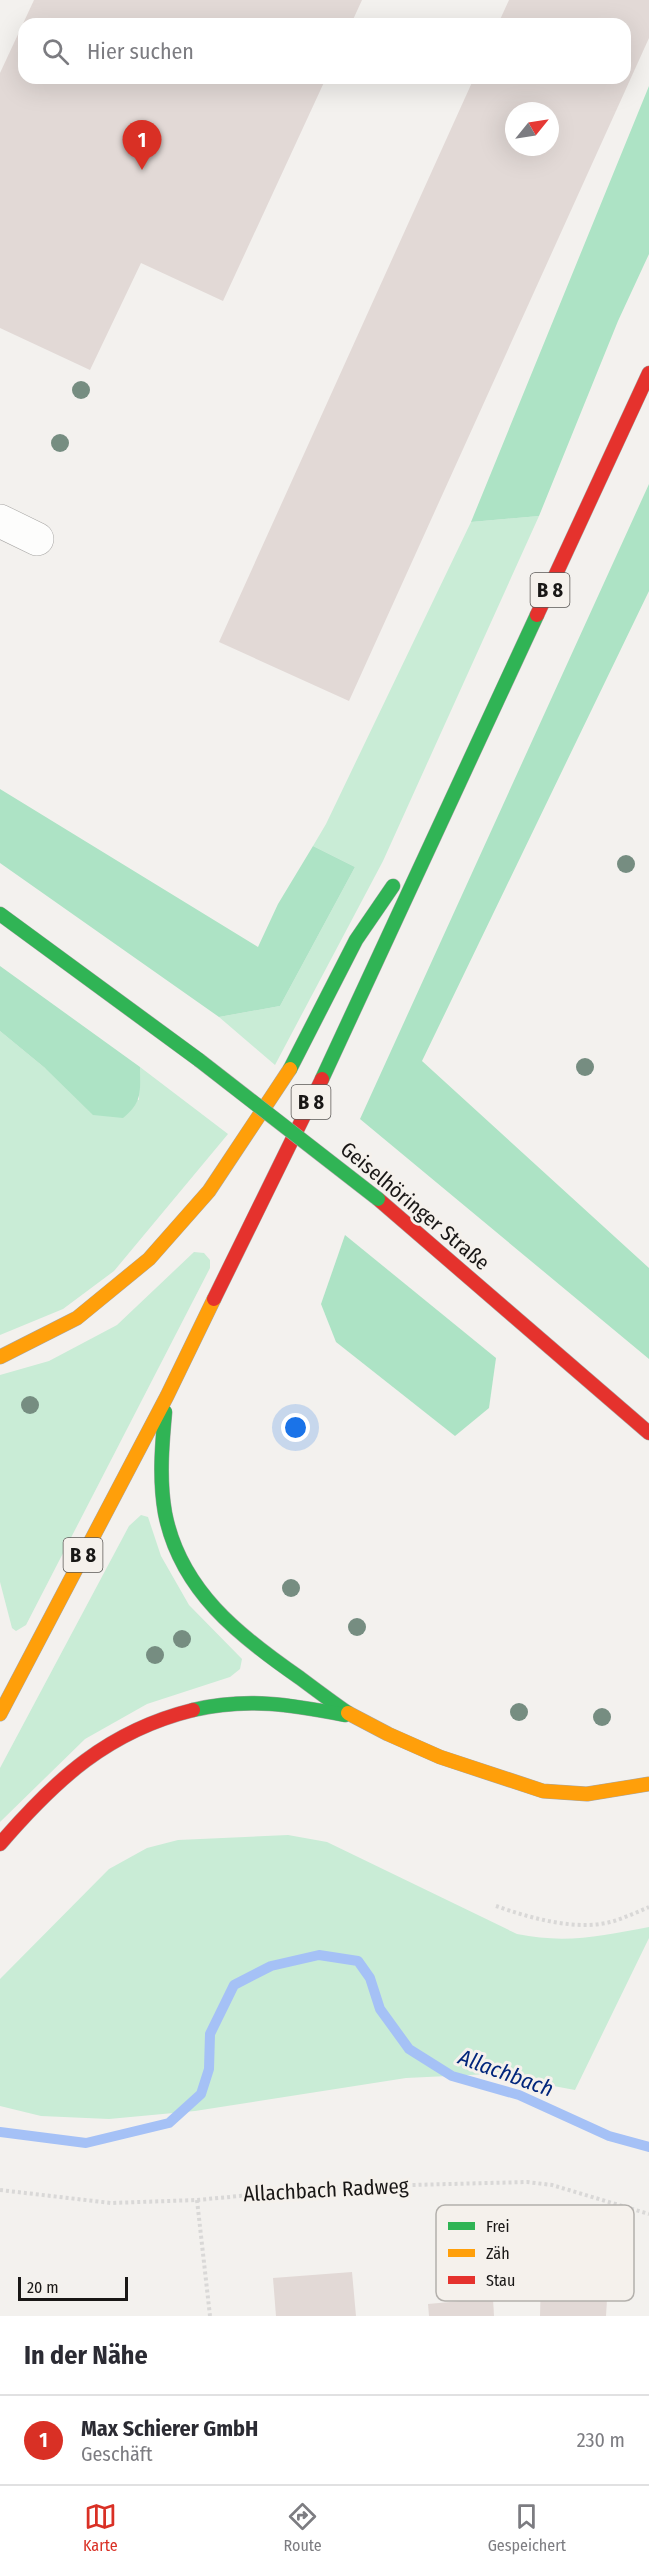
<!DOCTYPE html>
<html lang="de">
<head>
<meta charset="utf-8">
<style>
  body { margin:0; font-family:"Fira Sans Condensed",sans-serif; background:#f2f2f3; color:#2b2b33 }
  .compass { position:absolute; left:505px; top:102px; width:54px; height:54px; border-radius:50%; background:#fff; box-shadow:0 6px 24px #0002; rotate:60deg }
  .scale { position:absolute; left:18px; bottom:15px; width:110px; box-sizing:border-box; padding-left:6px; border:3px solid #191716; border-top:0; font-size:16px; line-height:21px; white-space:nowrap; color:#191716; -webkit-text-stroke:4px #f5f1ec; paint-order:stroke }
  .you { position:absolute; left:296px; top:1428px; width:21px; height:21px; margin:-15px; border:4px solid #fff; border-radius:50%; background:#1a73e8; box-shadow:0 0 0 9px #1a73e833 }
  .badge { display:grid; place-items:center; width:39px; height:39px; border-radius:50%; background:#d93025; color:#fff; font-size:20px; font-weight:700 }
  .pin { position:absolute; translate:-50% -50px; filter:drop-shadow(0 2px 3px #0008) }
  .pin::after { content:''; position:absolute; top:32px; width:21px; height:18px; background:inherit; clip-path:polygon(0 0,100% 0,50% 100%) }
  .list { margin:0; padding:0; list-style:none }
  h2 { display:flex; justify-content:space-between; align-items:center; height:78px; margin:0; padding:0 24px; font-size:26px }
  h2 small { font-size:20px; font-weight:400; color:#7c7c81 }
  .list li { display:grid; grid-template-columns:39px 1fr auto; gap:18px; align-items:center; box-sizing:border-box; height:90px; padding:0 24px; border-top:2px solid #e1e1e2 }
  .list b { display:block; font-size:22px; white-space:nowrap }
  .list p { margin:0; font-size:20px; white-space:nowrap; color:#7c7c81 }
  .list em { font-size:20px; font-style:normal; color:#7c7c81 }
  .icon { flex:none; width:33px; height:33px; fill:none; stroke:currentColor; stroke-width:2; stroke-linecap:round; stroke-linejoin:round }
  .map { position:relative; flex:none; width:649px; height:2316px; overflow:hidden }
  .search { position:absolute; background:#fff; box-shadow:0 6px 24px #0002; left:18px; right:18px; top:18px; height:66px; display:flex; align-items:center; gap:15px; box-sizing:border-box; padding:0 21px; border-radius:18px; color:#7c7c81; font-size:22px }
  .sheet { height:168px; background:#fff }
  nav { display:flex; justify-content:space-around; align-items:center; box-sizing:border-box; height:84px; border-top:2px solid #e1e1e2; background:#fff; font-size:16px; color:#7c7c81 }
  nav a { display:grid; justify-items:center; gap:3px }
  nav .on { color:#d93025 }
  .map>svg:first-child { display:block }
</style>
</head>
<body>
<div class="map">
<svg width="649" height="2316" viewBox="0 0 649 2316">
  <rect width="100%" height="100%" fill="#f3f1ee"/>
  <g fill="#c9ecd6">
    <path d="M539 516 383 861 275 1065 219 1017 280 1006 355 867 313 846 326 824 471 522Z"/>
    <path d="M0 1031 45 1068 139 1100 140 1067 228 1134 114 1271 63 1309 0 1335Z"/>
    <path d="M194 1252 204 1253 210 1260V1268L26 1625 16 1631 12 1628 0 1582V1375L49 1361 117 1325Z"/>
    <path d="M141 1515 148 1517 161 1556 189 1605 242 1659 240 1669 230 1677 147 1704 85 1739 0 1822V1768L129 1526Z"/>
    <path d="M288 1835 327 1842 517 1934C565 1944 602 1936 649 1927V1938L575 2090 490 2074 406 2078 195 2111 109 2119 41 2116 0 2106V1979L109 1869 147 1848 178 1840Z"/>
  </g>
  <g fill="#ade3c5">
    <path d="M649 86V254L618 321 539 516 471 522Z"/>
    <path d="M649 484V591L422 1061 649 1268V1359L360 1119Z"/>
    <path d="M0 789 258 947 278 904 313 846 355 867 280 1006 219 1017 0 863Z"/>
    <path d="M0 966 140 1067C140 1091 143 1102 123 1118L93 1115 45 1068 0 1031Z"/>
    <path d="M345 1235 496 1358 489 1408 455 1436 336 1342 321 1304Z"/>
  </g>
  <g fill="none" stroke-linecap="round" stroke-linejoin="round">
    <path stroke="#a5c1f6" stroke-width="10" d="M0 2132 86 2143 169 2123 201 2094 209 2069 210 2034 234 1985 271 1966 319 1955 358 1961 370 1978 380 2009 409 2049 452 2076 519 2095 609 2136 649 2147"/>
  </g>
  <g fill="#e2d9d6" fill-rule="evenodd">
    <path d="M34 0H362L351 24H24V78H326L223 301 141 263 90 370 0 328V73Z"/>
    <path d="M509 0H649V38L349 701 219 642 474 78H625V24H498ZM514 111H550V147H514Z"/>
    <path d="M352 2272 356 2316H276L273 2278Z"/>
    <path d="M541 2279 608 2283 606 2316H540Z"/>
    <path d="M493 2298 494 2316H429L428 2304Z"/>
  </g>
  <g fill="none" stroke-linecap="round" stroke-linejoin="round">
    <defs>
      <path id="street" d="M0 521 37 539"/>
      <g id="fast">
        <path d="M0 914 199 1060"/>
        <path d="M290 1069 356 940 393 886"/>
        <path d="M322 1079 537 615"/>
        <path d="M165 1412C162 1445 159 1479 165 1513 180 1590 239 1636 300 1678 316 1690 332 1702 348 1713"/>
        <path d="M193 1710C248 1697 292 1705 345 1715"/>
      </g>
      <g id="slow">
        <path d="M0 1357 77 1318 149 1259 209 1191 290 1069"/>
        <path d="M348 1713 388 1734 440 1757 543 1791 587 1794 649 1784"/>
        <path d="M0 1714 167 1396 214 1299"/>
      </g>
      <g id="jam">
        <path d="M537 615 649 373"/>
        <path d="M378 1199 649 1433"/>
        <path d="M214 1299 322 1079"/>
        <path d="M0 1844C56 1779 108 1731 193 1710"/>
      </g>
    </defs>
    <use href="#street" stroke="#a7a6a4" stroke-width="34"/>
    <use href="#fast" stroke="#a7a6a4" stroke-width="15"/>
    <use href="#slow" stroke="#a7a6a4" stroke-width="15"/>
    <use href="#jam" stroke="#a7a6a4" stroke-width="15"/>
    <g stroke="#d9d8d7" stroke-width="4" stroke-dasharray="3 3" stroke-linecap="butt">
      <path d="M496 1906C530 1918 578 1932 614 1921 626 1917 638 1912 649 1907"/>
      <path d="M0 2190 111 2203 197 2200 335 2187 527 2182 552 2185 649 2214"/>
      <path d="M197 2200 210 2316"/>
    </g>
    <use href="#street" stroke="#fdfdfc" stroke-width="33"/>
    <use href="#fast" stroke="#30b455" stroke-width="14"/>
    <use href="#slow" stroke="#ff9f0a" stroke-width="14"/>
    <use href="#jam" stroke="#e5322d" stroke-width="14"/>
    <defs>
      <path id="fast-bridge" d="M199 1060 378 1199"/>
    </defs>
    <use href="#fast-bridge" stroke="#a7a6a4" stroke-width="15" stroke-linecap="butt"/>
    <use href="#fast-bridge" stroke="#30b455" stroke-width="14"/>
  </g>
  <g fill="#768d81">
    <circle cx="81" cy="390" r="9"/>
    <circle cx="60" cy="443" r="9"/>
    <circle cx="626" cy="864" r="9"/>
    <circle cx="585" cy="1067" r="9"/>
    <circle cx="30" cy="1405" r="9"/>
    <circle cx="291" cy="1588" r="9"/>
    <circle cx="357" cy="1627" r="9"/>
    <circle cx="182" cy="1639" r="9"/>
    <circle cx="155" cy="1655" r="9"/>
    <circle cx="519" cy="1712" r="9"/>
    <circle cx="602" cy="1717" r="9"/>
  </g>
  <g text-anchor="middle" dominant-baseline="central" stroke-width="6" stroke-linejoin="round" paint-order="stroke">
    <g fill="#f5f1ec" stroke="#5b5856" stroke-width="1.5">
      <rect x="530.5" y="573" width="39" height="34" rx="4.5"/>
      <rect x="291.5" y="1085" width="39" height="34" rx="4.5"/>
      <rect x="63.5" y="1538" width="39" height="34" rx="4.5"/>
    </g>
    <g font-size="20" font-weight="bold" fill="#191716">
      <text x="550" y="590">B 8</text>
      <text x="311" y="1102">B 8</text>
      <text x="83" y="1555">B 8</text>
    </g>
    <g font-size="21" fill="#191716" stroke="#f5f1ec">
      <text transform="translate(415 1206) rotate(40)">Geiselhöringer Straße</text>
      <text transform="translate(326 2190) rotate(-3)">Allachbach Radweg</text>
    </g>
    <g font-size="22" font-style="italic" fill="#01257b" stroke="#f5f1ec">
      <text transform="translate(506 2073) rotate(20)">Allachbach</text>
    </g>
  </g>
  <rect x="436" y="2205" width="198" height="96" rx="9" fill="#f5f1ec" stroke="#b3b0ac" stroke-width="1.5"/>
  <rect x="448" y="2222" width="27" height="8" fill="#30b455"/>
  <rect x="448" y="2249" width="27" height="8" fill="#ff9f0a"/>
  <rect x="448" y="2276" width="27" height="8" fill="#e5322d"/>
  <g font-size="16" fill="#191716">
    <text x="486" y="2232">Frei</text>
    <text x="486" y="2259">Zäh</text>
    <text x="486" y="2286">Stau</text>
  </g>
</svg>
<svg class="compass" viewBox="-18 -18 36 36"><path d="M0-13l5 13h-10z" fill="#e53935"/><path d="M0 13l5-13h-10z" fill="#7c7c81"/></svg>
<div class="scale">20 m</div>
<div class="you"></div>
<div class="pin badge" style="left:142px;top:170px">1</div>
<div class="search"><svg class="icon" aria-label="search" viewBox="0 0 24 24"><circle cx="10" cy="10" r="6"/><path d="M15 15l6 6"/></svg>Hier suchen</div>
</div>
<section class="sheet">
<h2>In der Nähe<small></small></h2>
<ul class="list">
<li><span class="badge">1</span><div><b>Max Schierer GmbH</b><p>Geschäft</p></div><em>230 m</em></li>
</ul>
</section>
<nav>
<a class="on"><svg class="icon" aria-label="map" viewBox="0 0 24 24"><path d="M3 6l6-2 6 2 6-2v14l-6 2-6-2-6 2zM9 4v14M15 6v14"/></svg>Karte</a>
<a><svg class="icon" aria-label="directions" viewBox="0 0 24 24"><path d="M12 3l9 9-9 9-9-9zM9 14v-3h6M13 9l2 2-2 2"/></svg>Route</a>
<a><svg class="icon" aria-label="saved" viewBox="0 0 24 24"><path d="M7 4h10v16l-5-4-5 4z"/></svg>Gespeichert</a>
</nav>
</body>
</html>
